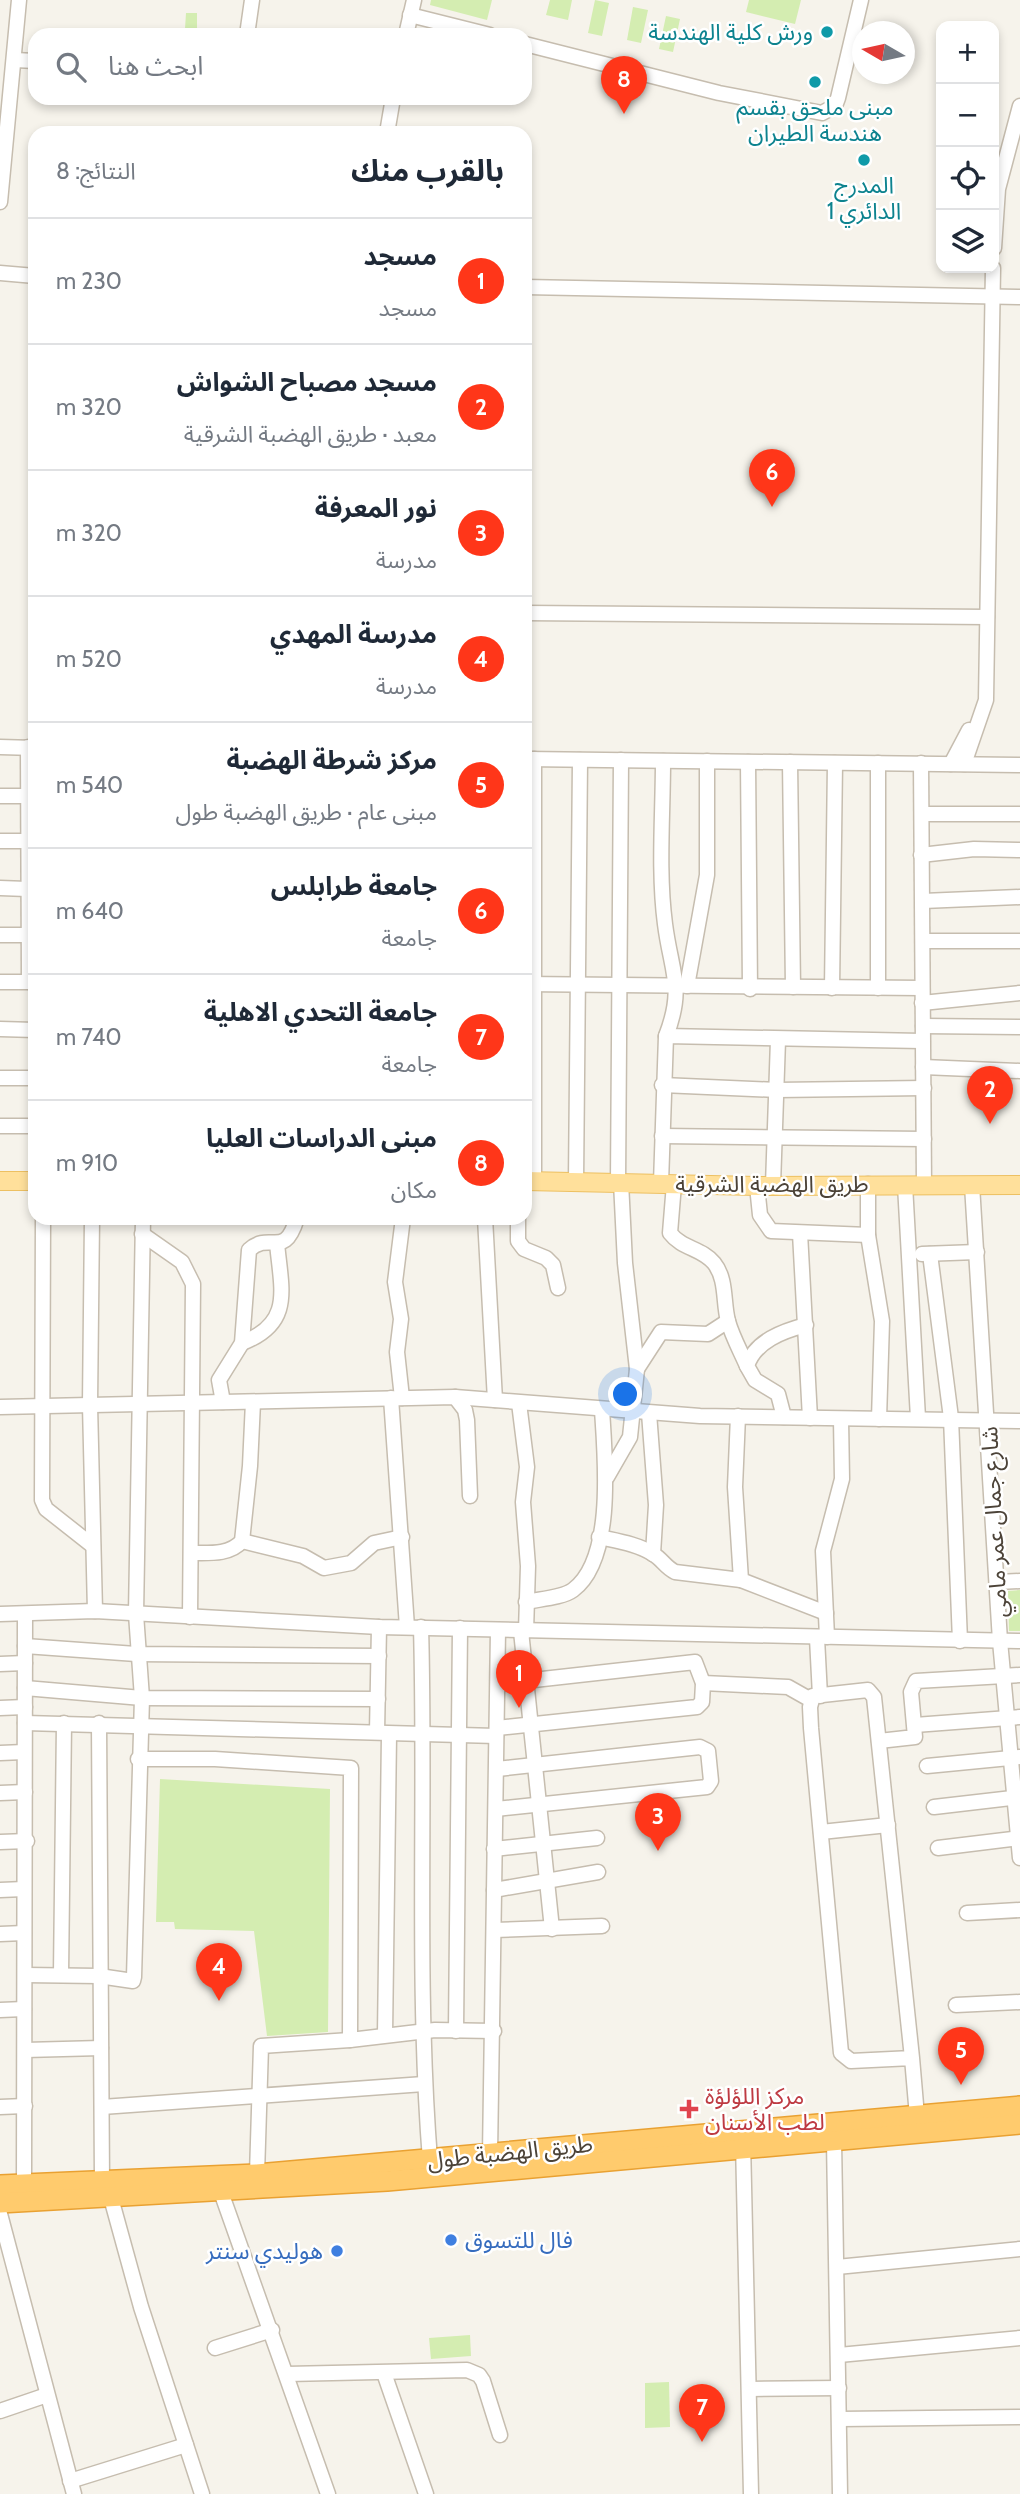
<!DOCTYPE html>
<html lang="ar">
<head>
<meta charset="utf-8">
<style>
  body { margin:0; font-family:Cabin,"Noto Sans Arabic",sans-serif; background:#f6f6f7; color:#1f2937; direction:rtl }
  .controls { position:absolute; right:21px; top:21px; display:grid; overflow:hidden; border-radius:14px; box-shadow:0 4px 10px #0003 }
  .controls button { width:63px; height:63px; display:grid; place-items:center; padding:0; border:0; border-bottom:2px solid #e0e1e3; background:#fff; color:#1f2937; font:35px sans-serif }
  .compass { position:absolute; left:852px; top:21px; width:63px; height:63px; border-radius:50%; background:#fff; box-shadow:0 4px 10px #0003; rotate:279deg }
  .you { position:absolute; left:626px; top:1395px; width:24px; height:24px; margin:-18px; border:5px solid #fff; border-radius:50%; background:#1a73e8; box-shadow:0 0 0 10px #1a73e833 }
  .badge { display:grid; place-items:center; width:46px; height:46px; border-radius:50%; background:#ff3619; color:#fff; font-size:23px; font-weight:700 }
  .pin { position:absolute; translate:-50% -58px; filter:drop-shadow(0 2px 4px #0008) }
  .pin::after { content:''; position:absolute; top:37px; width:24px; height:21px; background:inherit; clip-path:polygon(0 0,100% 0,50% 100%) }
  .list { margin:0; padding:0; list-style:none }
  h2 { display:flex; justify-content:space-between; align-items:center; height:91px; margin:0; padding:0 28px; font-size:30px }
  h2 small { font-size:23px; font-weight:400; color:#747a83 }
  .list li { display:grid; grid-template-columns:46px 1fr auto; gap:21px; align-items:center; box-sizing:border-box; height:126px; padding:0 28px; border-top:2px solid #e0e1e3 }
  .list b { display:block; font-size:26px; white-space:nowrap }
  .list p { margin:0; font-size:23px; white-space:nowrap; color:#747a83 }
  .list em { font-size:23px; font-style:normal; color:#747a83 }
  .icon { flex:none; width:38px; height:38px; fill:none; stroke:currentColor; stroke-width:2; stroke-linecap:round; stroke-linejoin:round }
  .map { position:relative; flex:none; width:1020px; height:2494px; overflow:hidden; direction:ltr }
  .search { position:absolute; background:#fff; box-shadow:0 4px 10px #0003; left:28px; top:28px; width:504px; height:77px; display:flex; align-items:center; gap:18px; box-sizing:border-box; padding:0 24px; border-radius:21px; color:#747a83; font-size:26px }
  .panel { position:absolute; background:#fff; box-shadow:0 4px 10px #0003; left:28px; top:126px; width:504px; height:1099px; border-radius:21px; direction:rtl }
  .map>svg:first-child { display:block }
</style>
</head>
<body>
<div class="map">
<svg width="1020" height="2494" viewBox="0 0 1020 2494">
  <rect width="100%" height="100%" fill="#f6f3eb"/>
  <g fill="#d4edb1">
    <path d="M431 0H492L487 20 430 5Z"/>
    <path d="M550 0H572L568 20 546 15Z"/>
    <path d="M595 0 609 3 602 36 588 33Z"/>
    <path d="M749 0H801L795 24 746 12Z"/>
    <path d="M633 7 648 10 641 43 627 40Z"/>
    <path d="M186 13H197V35H171L172 28 185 29Z"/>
    <path d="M666 16 680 19 673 52 659 49Z"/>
    <path d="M1020 1590V1631H1009L1008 1591Z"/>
    <path d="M160 1779 330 1789 328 2032 267 2036 254 1931 175 1929 174 1922H156Z"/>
    <path d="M470 2335 471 2356 431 2359 429 2338Z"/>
    <path d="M669 2382 670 2427 645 2428V2383Z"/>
  </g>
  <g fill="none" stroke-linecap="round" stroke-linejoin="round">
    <defs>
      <g id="minor">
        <path d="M410 15 490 35"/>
        <path d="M247 35 252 0"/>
        <path d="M406 35 414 0"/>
        <path d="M525 44 719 93 822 113 835 106 838 98 861 0"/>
        <path d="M15 60 35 61"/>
        <path d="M387 133 393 98"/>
        <path d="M0 202 19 0"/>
        <path d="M994 248 998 189 1020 106"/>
        <path d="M0 273 35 276"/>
        <path d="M525 287 1020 297"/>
        <path d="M525 613 987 617"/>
        <path d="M0 747 35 748"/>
        <path d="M28 747 29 982"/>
        <path d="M525 759 1020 765"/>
        <path d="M663 761C663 814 658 871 665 924 671 972 685 987 666 1036"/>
        <path d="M748 762 750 989"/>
        <path d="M790 762 793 987"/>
        <path d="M878 763V988"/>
        <path d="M921 763 924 1185"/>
        <path d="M951 764 969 730"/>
        <path d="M964 764 986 700 993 268"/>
        <path d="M0 796H35"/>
        <path d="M922 814H1020"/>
        <path d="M0 841H35"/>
        <path d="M921 855 974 849 1020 850"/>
        <path d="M0 888 27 889"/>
        <path d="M923 901 1020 897"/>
        <path d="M0 935H28"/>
        <path d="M923 941H1020"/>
        <path d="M0 982H35"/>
        <path d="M525 984 922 988"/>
        <path d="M687 986 707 875V761"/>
        <path d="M832 988 835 763"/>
        <path d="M922 1003 1020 993"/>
        <path d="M923 1026 1020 1027"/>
        <path d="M0 1029 35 1030"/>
        <path d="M923 1067 1020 1071"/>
        <path d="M0 1078H35"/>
        <path d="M662 1085 777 1090 924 1088"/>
        <path d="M0 1126H35"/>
        <path d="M662 1136 924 1139"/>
        <path d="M534 1181V759"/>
        <path d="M576 1182 580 760"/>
        <path d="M618 1183 621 760"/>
        <path d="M661 1183 666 1036 922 1041"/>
        <path d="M674 1184 670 1233C682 1249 702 1248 714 1263 727 1279 723 1303 728 1321 732 1336 741 1352 747 1366"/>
        <path d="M868 1184V1235L882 1321 879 1419"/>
        <path d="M773 1185 778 1040"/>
        <path d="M905 1185 918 1418"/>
        <path d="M972 1185 1000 1641 1020 1858"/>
        <path d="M757 1186 760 1215 771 1231 868 1235"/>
        <path d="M43 1218 42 1500 46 1509 93 1546"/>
        <path d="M92 1218 90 1405 95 1611"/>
        <path d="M485 1218 495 1400"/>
        <path d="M518 1218V1241L524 1249 546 1258 553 1265 558 1288"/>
        <path d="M800 1233 810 1418"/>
        <path d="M142 1234 182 1262 193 1284 190 1617"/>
        <path d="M922 1254 977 1252"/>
        <path d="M930 1254 951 1418 960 1641"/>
        <path d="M242 1343C294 1323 281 1289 277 1243"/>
        <path d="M637 1369 661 1332 708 1334 728 1321"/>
        <path d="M455 1397 465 1410 467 1420 470 1496"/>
        <path d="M391 1398 407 1627"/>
        <path d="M402 1398 397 1352 401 1319 395 1282 403 1218"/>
        <path d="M223 1402 219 1380 242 1343 249 1250C271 1230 284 1261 297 1218"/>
        <path d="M519 1403 527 1467 523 1502 528 1566 526 1631"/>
        <path d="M0 1407 455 1397 700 1416 1020 1421"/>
        <path d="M649 1413 656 1505 653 1554"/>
        <path d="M738 1416 735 1487 741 1580 826 1613"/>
        <path d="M784 1417 778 1394 755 1380 747 1366C755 1341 783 1331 806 1325"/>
        <path d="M607 1477 630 1437 637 1369 625 1263 621 1182"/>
        <path d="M599 1537C617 1541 638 1544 653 1554 662 1559 665 1567 675 1572L741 1580"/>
        <path d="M242 1541 303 1556 324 1568 351 1563 374 1543 402 1537"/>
        <path d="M192 1553C209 1553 230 1555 242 1541L250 1466 253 1402"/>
        <path d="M998 1582 1020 1581"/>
        <path d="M526 1602C539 1599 562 1598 573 1590 615 1559 605 1457 602 1410"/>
        <path d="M0 1614 95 1611 379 1627 1020 1641"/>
        <path d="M421 1627C426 1805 416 1982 430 2160"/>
        <path d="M521 1631 552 1929"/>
        <path d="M827 1637 823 1551 842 1479 841 1419"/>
        <path d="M817 1638 820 1696"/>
        <path d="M25 1646 136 1654 379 1656"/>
        <path d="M0 1664 25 1663"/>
        <path d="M703 1683 788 1687 811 1700"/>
        <path d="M25 1688 142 1698 378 1699"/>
        <path d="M0 1708 25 1707"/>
        <path d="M25 1723 496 1736"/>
        <path d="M99 1723 102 2182"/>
        <path d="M915 1725 1020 1717"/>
        <path d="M497 1728 697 1707 702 1702 703 1683 695 1662 498 1684"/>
        <path d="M377 1732 379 1627"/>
        <path d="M879 1741 915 1737 911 1692 916 1681 1020 1675"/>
        <path d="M0 1753 24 1752"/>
        <path d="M138 1759H215L351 1768 350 2040"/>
        <path d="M927 1766 1020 1757"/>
        <path d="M0 1793 25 1792"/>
        <path d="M934 1807 1020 1797"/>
        <path d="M496 1809 707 1787 711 1781 708 1751 700 1747 497 1769"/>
        <path d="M821 1832 888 1825"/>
        <path d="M0 1842 27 1841"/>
        <path d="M938 1848 1020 1838"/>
        <path d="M494 1849 597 1838"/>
        <path d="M0 1890 24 1889"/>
        <path d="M494 1890 598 1872"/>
        <path d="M967 1913 1020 1910"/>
        <path d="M494 1930 602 1926"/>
        <path d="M0 1934 24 1933"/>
        <path d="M61 1974 64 1723"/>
        <path d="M25 1975 99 1976 133 1981 134 1977 142 1698 136 1614 143 1218"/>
        <path d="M956 2005 1020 2002"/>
        <path d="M0 2010 24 2009"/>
        <path d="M456 2031 460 1628"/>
        <path d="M385 2035 389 1735"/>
        <path d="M25 2050 101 2048"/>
        <path d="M912 2058 851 2061 841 2053 811 1728 810 1707 813 1696 868 1690 874 1697 912 2058 917 2116"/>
        <path d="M0 2107 25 2106"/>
        <path d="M102 2107 424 2084"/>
        <path d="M834 2141 840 2494"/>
        <path d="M743 2142 751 2494"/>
        <path d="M490 2154 498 1630"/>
        <path d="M257 2174 261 2046 350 2040 435 2030 494 2031"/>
        <path d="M24 2185 25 1614"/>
        <path d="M221 2192 328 2494"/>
        <path d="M111 2198 141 2307 202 2494"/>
        <path d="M0 2214 74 2494"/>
        <path d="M837 2267 1020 2249"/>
        <path d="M215 2348 272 2330"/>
        <path d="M839 2355 1020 2338"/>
        <path d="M384 2373 426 2494"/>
        <path d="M287 2374 467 2370 479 2375 483 2381 500 2435"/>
        <path d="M750 2389 839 2388"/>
        <path d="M0 2411 47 2395"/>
        <path d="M840 2419 1020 2417"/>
        <path d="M70 2481 186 2445"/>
      </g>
      <g id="major">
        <path d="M0 1181H35"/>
        <path d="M525 1181 757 1186 1020 1185"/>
      </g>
      <g id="highway">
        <path d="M0 2185 257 2174 1020 2106"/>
        <path d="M0 2203 387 2181 1020 2124"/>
      </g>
    </defs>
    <use href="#minor" stroke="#c6bdaf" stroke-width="17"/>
    <use href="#major" stroke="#edc062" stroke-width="20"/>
    <use href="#highway" stroke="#e9a132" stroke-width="22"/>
    <use href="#minor" stroke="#fff" stroke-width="14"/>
    <use href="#major" stroke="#ffe09b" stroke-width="18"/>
    <use href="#highway" stroke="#ffcb6d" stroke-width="19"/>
  </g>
  <g fill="#0f9aa8" stroke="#fff" stroke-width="2.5">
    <circle cx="827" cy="32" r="7"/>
    <circle cx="815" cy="82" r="7"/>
    <circle cx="864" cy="160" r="7"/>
  </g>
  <path fill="#e0444e" stroke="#fff" stroke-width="2.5" d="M685.5 2098.5h7v7h7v7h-7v7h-7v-7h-7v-7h7z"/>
  <g fill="#3f7fe0" stroke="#fff" stroke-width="2.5">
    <circle cx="451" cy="2240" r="7"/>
    <circle cx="337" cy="2251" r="7"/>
  </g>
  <g text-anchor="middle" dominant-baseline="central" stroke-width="5" stroke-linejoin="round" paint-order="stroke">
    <g font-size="23" fill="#0d838f" stroke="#fff">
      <text x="813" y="32" text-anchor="end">ورش كلية الهندسة</text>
      <text x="815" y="107">مبنى ملحق بقسم<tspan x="815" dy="26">هندسة الطيران</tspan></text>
      <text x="864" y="185">المدرج<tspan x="864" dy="26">الدائري 1</tspan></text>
    </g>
    <g font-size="23" fill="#4c4338" stroke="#fff">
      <text x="772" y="1184">طريق الهضبة الشرقية</text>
      <text transform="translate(994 1522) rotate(-93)">شارع جمال عمر مامي</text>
      <text transform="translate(510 2152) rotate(-6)">طريق الهضبة طول</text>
    </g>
    <g font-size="23" fill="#be3a42" stroke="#fff" text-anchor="start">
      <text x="705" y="2096">مركز اللؤلؤة<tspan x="705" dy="26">لطب الأسنان</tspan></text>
    </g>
    <g font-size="23" fill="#366cbe" stroke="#fff" text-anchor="start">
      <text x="465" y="2240">فال للتسوق</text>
      <text x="323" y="2251" text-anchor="end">هوليدي سنتر</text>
    </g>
  </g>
</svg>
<div class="controls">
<button>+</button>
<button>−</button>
<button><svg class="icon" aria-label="locate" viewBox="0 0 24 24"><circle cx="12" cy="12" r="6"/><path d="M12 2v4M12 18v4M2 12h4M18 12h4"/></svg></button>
<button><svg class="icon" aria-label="layers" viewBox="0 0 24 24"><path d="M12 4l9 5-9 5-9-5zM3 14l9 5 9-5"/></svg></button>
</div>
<svg class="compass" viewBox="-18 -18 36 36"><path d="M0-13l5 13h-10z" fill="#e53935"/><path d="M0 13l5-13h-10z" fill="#747a83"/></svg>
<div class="you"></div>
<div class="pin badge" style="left:519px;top:1708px">1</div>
<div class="pin badge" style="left:990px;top:1124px">2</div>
<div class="pin badge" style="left:658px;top:1851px">3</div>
<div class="pin badge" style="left:219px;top:2001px">4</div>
<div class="pin badge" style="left:961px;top:2085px">5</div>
<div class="pin badge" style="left:772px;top:507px">6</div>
<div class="pin badge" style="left:702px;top:2442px">7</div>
<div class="pin badge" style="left:624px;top:114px">8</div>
<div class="search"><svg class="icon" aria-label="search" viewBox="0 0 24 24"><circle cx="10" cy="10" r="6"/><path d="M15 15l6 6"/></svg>ابحث هنا</div>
<section class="panel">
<h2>بالقرب منك<small>النتائج: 8</small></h2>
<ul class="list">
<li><span class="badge">1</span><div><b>مسجد</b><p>مسجد</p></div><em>230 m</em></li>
<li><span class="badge">2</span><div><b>مسجد مصباح الشواش</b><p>معبد · طريق الهضبة الشرقية</p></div><em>320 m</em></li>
<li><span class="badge">3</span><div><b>نور المعرفة</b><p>مدرسة</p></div><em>320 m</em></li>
<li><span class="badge">4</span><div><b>مدرسة المهدي</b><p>مدرسة</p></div><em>520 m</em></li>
<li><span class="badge">5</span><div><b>مركز شرطة الهضبة</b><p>مبنى عام · طريق الهضبة طول</p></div><em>540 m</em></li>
<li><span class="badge">6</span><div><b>جامعة طرابلس</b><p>جامعة</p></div><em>640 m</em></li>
<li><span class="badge">7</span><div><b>جامعة التحدي الاهلية</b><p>جامعة</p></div><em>740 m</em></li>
<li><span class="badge">8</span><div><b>مبنى الدراسات العليا</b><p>مكان</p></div><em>910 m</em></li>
</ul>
</section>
</div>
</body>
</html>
